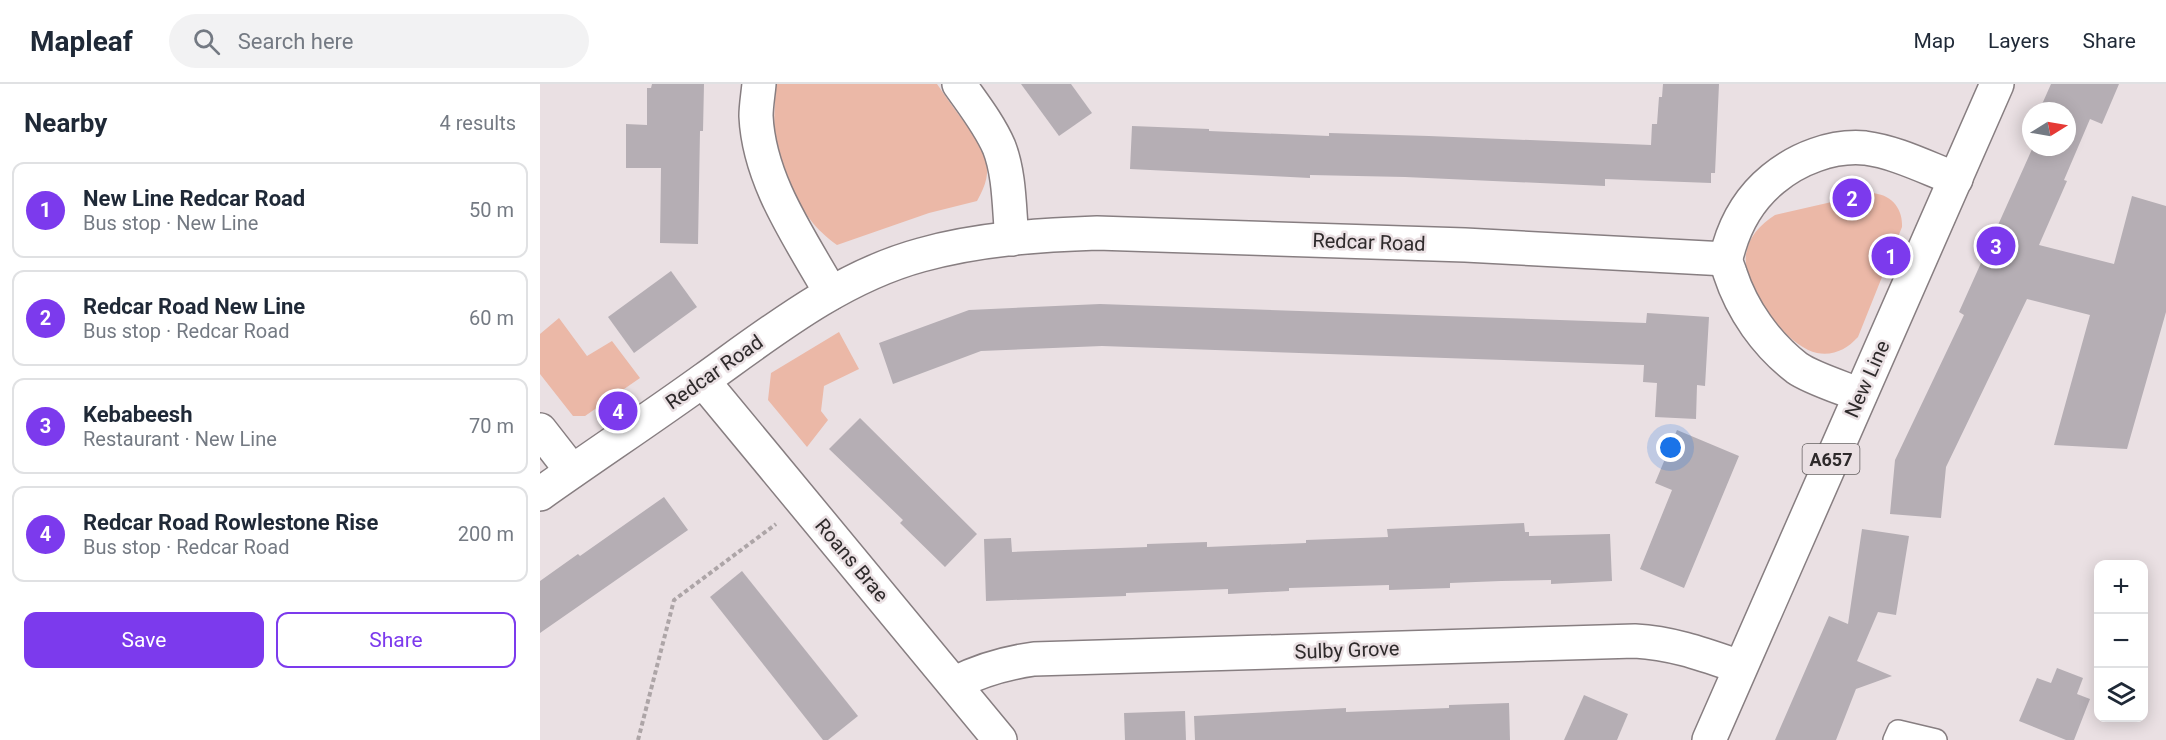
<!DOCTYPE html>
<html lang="en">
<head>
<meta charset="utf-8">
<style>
  body { margin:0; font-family:Roboto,sans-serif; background:#f2f2f3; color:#1f2937 }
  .controls { position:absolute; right:18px; bottom:18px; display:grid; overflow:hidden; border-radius:12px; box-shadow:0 3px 15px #0003 }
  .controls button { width:54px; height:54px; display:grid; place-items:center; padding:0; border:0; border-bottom:2px solid #e0e1e3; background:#fff; color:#1f2937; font:30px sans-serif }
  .compass { position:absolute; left:1482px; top:18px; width:54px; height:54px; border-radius:50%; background:#fff; box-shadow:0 3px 15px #0003; rotate:79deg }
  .you { position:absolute; left:1131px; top:364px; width:21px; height:21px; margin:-15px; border:4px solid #fff; border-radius:50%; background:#1a73e8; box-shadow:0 0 0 9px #1a73e833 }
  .badge { display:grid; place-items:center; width:39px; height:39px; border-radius:50%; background:#7c3aed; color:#fff; font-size:20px; font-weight:700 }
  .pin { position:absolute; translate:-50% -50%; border:3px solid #fff; box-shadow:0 2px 6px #0006 }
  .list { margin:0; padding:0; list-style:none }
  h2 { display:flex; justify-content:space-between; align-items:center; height:78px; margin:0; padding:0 24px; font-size:26px }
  h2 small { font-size:20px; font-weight:400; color:#747a83 }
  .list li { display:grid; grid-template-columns:39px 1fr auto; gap:18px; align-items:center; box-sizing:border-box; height:96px; margin:0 12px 12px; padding:0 12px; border:2px solid #e0e1e3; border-radius:12px }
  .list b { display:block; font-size:22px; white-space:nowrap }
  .list p { margin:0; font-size:20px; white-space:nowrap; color:#747a83 }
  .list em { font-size:20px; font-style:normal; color:#747a83 }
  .actions { display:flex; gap:12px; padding:18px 24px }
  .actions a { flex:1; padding:14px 0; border:2px solid #7c3aed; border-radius:12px; text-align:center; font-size:21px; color:#7c3aed }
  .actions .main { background:#7c3aed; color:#fff }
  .icon { flex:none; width:33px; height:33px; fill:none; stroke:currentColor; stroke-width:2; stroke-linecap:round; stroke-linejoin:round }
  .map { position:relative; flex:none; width:1626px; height:656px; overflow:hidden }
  header { display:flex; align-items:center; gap:36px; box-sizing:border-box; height:84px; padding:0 30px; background:#fff; border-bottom:2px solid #e0e1e3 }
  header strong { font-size:28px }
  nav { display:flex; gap:33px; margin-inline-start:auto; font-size:21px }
  .search { width:420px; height:54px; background:#f2f2f3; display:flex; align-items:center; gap:15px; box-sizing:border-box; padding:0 21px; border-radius:33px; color:#747a83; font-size:22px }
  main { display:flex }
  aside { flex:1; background:#fff }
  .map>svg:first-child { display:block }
</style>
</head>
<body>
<header>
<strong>Mapleaf</strong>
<div class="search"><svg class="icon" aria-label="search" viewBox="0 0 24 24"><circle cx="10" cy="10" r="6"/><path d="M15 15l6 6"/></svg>Search here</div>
<nav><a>Map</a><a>Layers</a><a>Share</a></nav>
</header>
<main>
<aside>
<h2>Nearby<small>4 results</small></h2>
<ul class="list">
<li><span class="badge">1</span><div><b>New Line Redcar Road</b><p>Bus stop · New Line</p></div><em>50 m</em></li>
<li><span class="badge">2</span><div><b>Redcar Road New Line</b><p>Bus stop · Redcar Road</p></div><em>60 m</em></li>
<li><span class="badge">3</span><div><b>Kebabeesh</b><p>Restaurant · New Line</p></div><em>70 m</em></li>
<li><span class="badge">4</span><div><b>Redcar Road Rowlestone Rise</b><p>Bus stop · Redcar Road</p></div><em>200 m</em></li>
</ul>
<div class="actions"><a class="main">Save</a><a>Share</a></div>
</aside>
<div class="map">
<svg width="1626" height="656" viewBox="0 0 1626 656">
  <rect width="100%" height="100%" fill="#eae0e3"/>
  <g fill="#ebb8a7">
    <path d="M236 0H397C406 13 415 26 425 39 445 68 457 83 437 117L389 129 297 161C278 147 270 137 257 116 231 75 233 47 236 0Z"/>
    <path d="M1331 109C1351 110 1363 124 1362 143L1318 253C1307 265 1294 272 1277 269 1247 264 1201 201 1206 170 1209 152 1220 141 1235 131Z"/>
    <path d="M19 234 47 272 72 257 100 294 45 332H33L0 290V250Z"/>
    <path d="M299 248 319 285 284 302 281 327 288 336 267 363 228 316 231 289Z"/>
  </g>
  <g fill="#b5aeb4">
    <path d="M112 0H164L163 47H160L158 160 120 159 121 84H86V40L107 41V4H111Z"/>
    <path d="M481 0H531L552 29 519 52Z"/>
    <path d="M1123 0H1179L1175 89H1171V99L1065 95V102L865 93 770 91V94L731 92 590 85 592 42 669 45V47L789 52V49L889 52 1111 61 1112 40H1117L1119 13H1122Z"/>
    <path d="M1511 0H1579L1562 40 1550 35 1524 96 1527 97 1499 161 1574 180 1592 112 1626 122V228L1587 365 1514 361 1550 231 1487 215 1406 383 1401 434 1350 430 1355 376 1424 231 1419 228 1493 63H1527V27H1499Z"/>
    <path d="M131 187 157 223 94 269 68 233Z"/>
    <path d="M560 220 1106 239 1107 229 1169 233 1165 302 1157 301 1156 335 1115 333 1117 299 1103 298 1104 281 562 262 441 267 353 300 339 259 429 226Z"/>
    <path d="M320 334 437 450 405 483 360 439 363 436 289 365Z"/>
    <path d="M1137 346 1199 372 1144 504 1100 485 1132 406 1115 399Z"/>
    <path d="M124 413 148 446 0 549V497L38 470 40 472Z"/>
    <path d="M984 439 985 448H989V452L1070 450 1072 497 1011 500V496L961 497 910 499V504L849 506V501L749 504V507L688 510V505L586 509V512L446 517 444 455 471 454 472 468 607 463V460L667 458V463L766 459V456L848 453 847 445Z"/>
    <path d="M1322 445 1369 452 1356 531 1338 528 1317 577 1352 592 1316 605 1296 656H1235L1289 532 1308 540Z"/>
    <path d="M202 487 318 632 288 656H283L170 513Z"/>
    <path d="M1517 584 1543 594 1537 610 1550 615 1534 656H1526L1479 637 1497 594 1511 599Z"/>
    <path d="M1044 611 1088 630 1077 656H1024Z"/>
    <path d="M969 619 970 656H655L654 632 806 624V628L909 624V621Z"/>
    <path d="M645 627 646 656H585L584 629Z"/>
  </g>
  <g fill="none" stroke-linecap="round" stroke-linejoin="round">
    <defs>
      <path id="lane" d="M1354 656 1358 647 1396 656"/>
      <g id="street">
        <path d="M219 0C218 11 216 22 216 32 219 97 260 154 291 209"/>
        <path d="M419 0C433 20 449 40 459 63 470 91 469 126 472 155"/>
        <path d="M163 297 460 656"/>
        <path d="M1320 311C1303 304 1271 294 1257 284 1226 260 1202 226 1190 189 1189 185 1186 180 1186 176 1186 172 1188 167 1189 163 1197 136 1211 113 1233 95 1257 75 1292 61 1325 64 1356 68 1387 84 1416 95"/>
        <path d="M0 346 32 387"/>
        <path d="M0 410C55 371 111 334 165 295 232 247 300 193 381 171 438 155 499 151 557 149L925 161 1186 175"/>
        <path d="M415 599C441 586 465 579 494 575L1095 557C1133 559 1165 571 1200 583"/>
      </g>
      <path id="primary" d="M1169 656 1457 0"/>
    </defs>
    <use href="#lane" stroke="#877e81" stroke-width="24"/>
    <use href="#street" stroke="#877e81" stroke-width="36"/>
    <use href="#primary" stroke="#877e81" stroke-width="36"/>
    <path stroke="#ada5a7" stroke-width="4" stroke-dasharray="4.5 3" stroke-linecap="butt" d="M98 656 134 516 236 440"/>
    <use href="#lane" stroke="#fff" stroke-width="21"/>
    <use href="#street" stroke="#fff" stroke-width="33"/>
    <use href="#primary" stroke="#fff" stroke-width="33"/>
  </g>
  <g text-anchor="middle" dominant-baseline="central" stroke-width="5" stroke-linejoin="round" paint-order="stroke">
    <rect fill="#eae0e3" stroke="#666162" stroke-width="1.5" x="1262.5" y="360" width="57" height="30" rx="4.5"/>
    <g font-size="18" font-weight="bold" fill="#2e2a2b">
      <text x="1291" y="375">A657</text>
    </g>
    <g font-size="20" fill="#2e2a2b" stroke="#eae0e3">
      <text transform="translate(829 158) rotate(2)">Redcar Road</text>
      <text transform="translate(174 288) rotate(-35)">Redcar Road</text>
      <text transform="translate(1327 295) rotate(-66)">New Line</text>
      <text transform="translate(312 476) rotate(50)">Roans Brae</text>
      <text transform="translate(807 566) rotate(-2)">Sulby Grove</text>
    </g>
  </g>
</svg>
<div class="controls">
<button>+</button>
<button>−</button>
<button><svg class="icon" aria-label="layers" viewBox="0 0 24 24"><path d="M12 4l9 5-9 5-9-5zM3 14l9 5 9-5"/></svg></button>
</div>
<svg class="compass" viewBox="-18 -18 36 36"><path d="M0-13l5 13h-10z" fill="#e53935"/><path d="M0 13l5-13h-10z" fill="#747a83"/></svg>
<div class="you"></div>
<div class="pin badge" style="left:1351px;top:172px">1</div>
<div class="pin badge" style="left:1312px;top:114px">2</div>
<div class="pin badge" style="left:1456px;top:162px">3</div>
<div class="pin badge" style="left:78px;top:327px">4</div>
</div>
</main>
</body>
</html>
